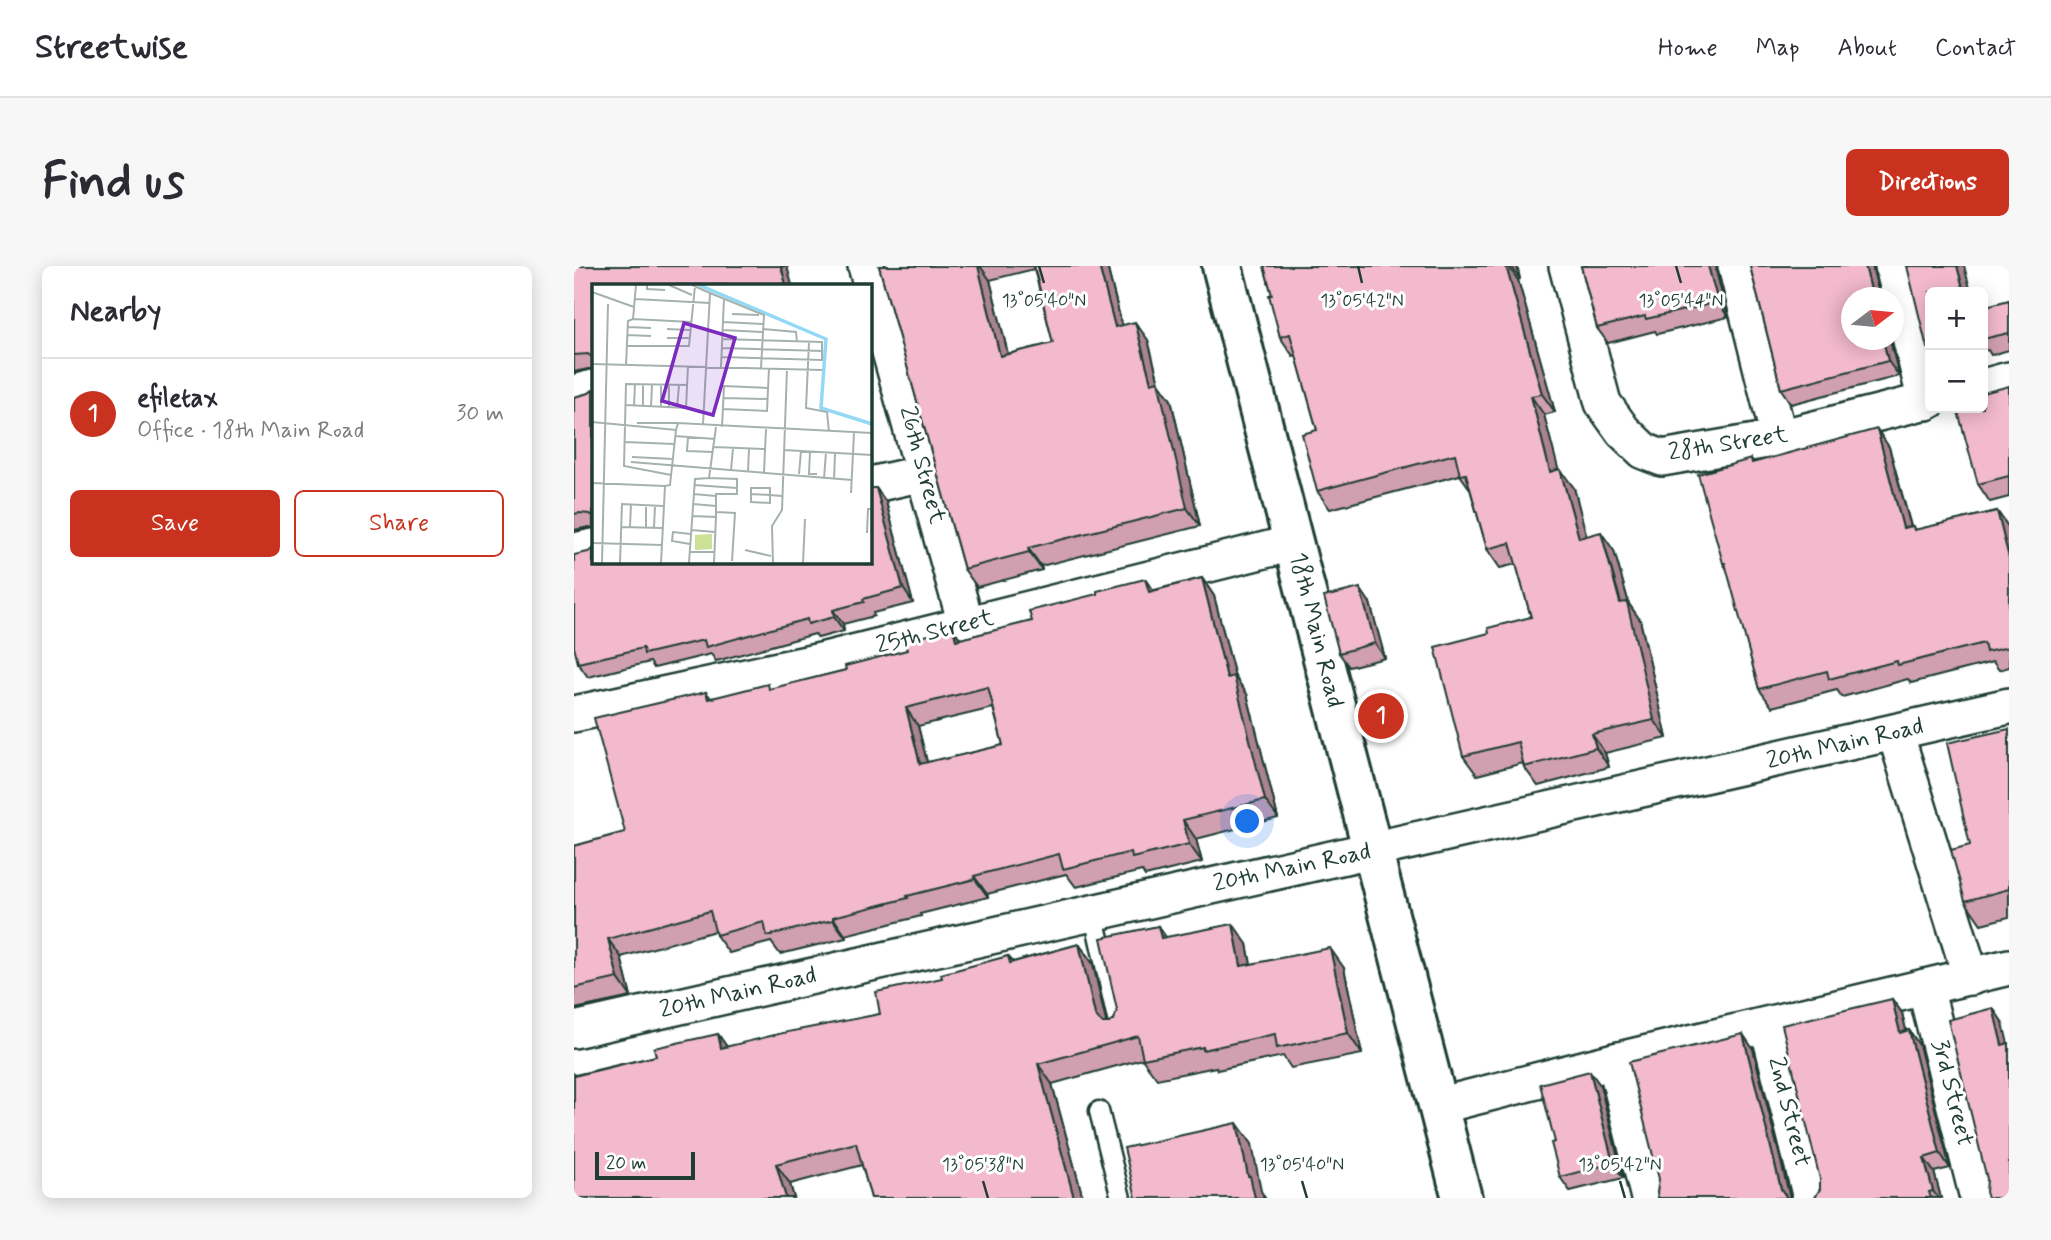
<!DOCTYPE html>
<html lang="en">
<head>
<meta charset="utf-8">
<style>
  body { margin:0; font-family:Mynerve,sans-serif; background:#f7f7f7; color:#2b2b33 }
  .controls { position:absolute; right:21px; top:21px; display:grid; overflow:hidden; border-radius:10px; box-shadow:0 4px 18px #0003 }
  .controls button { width:63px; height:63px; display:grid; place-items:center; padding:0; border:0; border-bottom:2px solid #e1e1e2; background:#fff; color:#2b2b33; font:35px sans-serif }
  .compass { position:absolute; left:1267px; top:21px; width:63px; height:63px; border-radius:50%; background:#fff; box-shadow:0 4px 18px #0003; rotate:74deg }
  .scale { position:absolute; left:21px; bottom:18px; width:100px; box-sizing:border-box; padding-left:7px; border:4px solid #1f3d34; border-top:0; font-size:19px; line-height:24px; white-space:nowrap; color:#1f3d34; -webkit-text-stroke:5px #fff; paint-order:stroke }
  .you { position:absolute; left:674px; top:556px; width:24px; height:24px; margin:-18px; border:5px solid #fff; border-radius:50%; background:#1a73e8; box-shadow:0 0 0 10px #1a73e833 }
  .badge { display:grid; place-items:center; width:46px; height:46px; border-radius:50%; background:#c8321e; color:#fff; font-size:23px; font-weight:700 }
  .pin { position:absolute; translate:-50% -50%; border:4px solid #fff; box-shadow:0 2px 7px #0006 }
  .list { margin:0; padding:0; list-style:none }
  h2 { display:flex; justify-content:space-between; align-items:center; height:91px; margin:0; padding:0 28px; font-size:30px }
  h2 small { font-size:23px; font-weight:400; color:#7c7c81 }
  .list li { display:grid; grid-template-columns:46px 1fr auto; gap:21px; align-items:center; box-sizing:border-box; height:112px; padding:0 28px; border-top:2px solid #e1e1e2 }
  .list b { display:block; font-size:26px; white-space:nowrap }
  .list p { margin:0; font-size:23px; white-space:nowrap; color:#7c7c81 }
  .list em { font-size:23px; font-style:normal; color:#7c7c81 }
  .actions { display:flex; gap:14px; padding:21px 28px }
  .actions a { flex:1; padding:16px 0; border:2px solid #c8321e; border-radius:10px; text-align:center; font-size:24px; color:#c8321e }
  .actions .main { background:#c8321e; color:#fff }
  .map { position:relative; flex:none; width:1435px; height:932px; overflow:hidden; border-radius:10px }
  header { display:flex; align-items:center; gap:42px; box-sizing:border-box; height:98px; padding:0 35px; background:#fff; border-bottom:2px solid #e1e1e2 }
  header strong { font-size:33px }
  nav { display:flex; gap:38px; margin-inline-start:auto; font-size:24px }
  .intro { display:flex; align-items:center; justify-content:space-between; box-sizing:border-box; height:168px; padding:0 42px }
  h1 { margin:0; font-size:49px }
  .button { padding:18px 32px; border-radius:10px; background:#c8321e; color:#fff; font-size:24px; font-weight:700 }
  main { display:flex; gap:42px; padding:0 42px }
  aside { flex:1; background:#fff; border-radius:10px; box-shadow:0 4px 18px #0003 }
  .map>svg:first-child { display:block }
</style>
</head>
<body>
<header>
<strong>Streetwise</strong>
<nav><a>Home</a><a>Map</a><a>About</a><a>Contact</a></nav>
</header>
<div class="intro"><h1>Find us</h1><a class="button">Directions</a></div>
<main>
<aside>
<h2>Nearby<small></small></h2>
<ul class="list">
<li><span class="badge">1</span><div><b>efiletax</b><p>Office · 18th Main Road</p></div><em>30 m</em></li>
</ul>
<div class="actions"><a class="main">Save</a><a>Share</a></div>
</aside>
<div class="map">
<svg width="1435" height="932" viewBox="0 0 1435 932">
  <rect width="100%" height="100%" fill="#fff"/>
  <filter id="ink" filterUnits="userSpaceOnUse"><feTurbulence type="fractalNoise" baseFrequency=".0143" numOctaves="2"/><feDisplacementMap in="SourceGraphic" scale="14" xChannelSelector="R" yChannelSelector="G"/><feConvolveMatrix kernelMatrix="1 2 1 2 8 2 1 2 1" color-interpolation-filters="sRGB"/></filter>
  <g filter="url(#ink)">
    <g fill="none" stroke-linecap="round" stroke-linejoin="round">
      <defs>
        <g id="service">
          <path d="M519 646 546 766"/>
          <path d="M525 845 547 932"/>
        </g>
        <g id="minor">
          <path d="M292 0 392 358"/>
          <path d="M993 0 1029 137 1049 165 1070 185 1088 192 1205 172 1356 134"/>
          <path d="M1162 0 1205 172"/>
          <path d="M1319 0 1352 136"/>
          <path d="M1409 121 1435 114"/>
          <path d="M0 127 19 122"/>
          <path d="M296 219 350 207"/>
          <path d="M0 285 19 281"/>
          <path d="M0 448 251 394 719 277"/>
          <path d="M1321 466 1397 711"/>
          <path d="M1351 721 1404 932"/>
          <path d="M1194 760 1237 932"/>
          <path d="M0 764 1435 440"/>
          <path d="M1041 795 1075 932"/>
          <path d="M864 840 1041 795 1435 701"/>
        </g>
        <path id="tertiary" d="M648 0 888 932"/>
      </defs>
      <use href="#service" stroke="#1f3d34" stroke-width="23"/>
      <use href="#minor" stroke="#1f3d34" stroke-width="40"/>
      <use href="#tertiary" stroke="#1f3d34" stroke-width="44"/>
      <use href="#service" stroke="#fff" stroke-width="18"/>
      <use href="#minor" stroke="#fff" stroke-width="35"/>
      <use href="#tertiary" stroke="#fff" stroke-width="38"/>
    </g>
    <g fill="#d1a0b0" stroke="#1f3d34" stroke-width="2" fill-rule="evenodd">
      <path d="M0 0 19 19V103H14L0 106Z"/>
      <path d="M305 0H533L548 59 574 74 585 117 597 134 626 260 467 300 468 304 403 321 390 303ZM460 3 479 77 434 88 416 14Z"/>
      <path d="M690 0H943L946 13 944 14 981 146 970 149 984 204 1000 222 1012 270 1040 285 1055 338 1066 354 1093 472 1031 487 1035 501 964 520 950 501 949 497 903 509 889 490 915 367 957 351 942 298 926 302 913 283 896 223 886 209 756 243 743 225V164L722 89 719 90 706 71 698 29Z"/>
      <path d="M1007 0H1143L1142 5 1154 51 1083 68 1081 65 1034 77 1023 62Z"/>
      <path d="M1176 0H1299V4L1306 32H1278V74H1316L1325 110 1217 138 1207 123Z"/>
      <path d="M1435 34V84L1417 89 1414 84 1409 85V41Z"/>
      <path d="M1435 120V231L1416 236 1404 218Z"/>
      <path d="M19 124V262L15 261 0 264V131L15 127Z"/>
      <path d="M1315 181 1337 260 1342 264 1423 245 1435 262V401L1425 404 1419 396 1337 417 1334 413 1268 431 1263 424 1198 441 1185 423 1154 305 1149 297 1177 193 1180 197Z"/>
      <path d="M302 222 312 236 339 337 299 347 300 350 269 358 270 365 244 372 241 368 142 395 137 388 80 402 76 396 14 411 4 397Z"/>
      <path d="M628 312 640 330 661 411 673 428 704 552 622 573 628 596 571 610 568 605 502 621 492 608 413 628 414 631 346 648 347 650 271 669 272 672 206 688 197 676 155 687 142 669 141 665 47 691 57 731 1 743 0 742V580L51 566 132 426 137 432 198 423 272 404 333 384 379 363 387 373ZM419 442 429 479 372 493 353 496 344 460Z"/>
      <path d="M796 337 811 392 775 401 765 387Z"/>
      <path d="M1435 463V651L1407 658 1391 635 1396 579Z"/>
      <path d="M584 660 592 671 673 678 677 698 770 702 788 788 717 802 709 790 643 804 642 801 583 813 568 793 478 818 509 932H297L288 899 216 918 220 932H0V808L1 809 82 790 144 768 153 781 306 748 368 712 434 690 439 696 505 678 519 698 532 757H535L540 754Z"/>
      <path d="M1318 733 1328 747 1332 765 1335 764 1345 779 1376 902 1360 906 1367 932H1241L1246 923Z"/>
      <path d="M1026 819 1049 912 996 925 986 911 981 876Z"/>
    </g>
    <g fill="#aa8290" stroke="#1f3d34" stroke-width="2">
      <path d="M207 0H213L218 19H212Z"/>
      <path d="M404 0H406L416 14 439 109 426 90Z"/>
      <path d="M525 0H533L553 80 541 61Z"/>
      <path d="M932 0H934L944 14 981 146 968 128Z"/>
      <path d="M937 0H943L946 13Z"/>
      <path d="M1134 0H1143L1142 5 1154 51 1144 36Z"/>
      <path d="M1291 0H1299V4L1306 32H1299Z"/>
      <path d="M1383 0H1390L1397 26H1390Z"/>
      <path d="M561 56 574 74 585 117 597 134 626 260 613 242 577 117Z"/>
      <path d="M1309 74H1316L1325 110 1314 95Z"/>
      <path d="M957 130 970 149 990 225 976 206Z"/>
      <path d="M1303 163 1315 181 1342 280 1329 262Z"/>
      <path d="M986 203 1000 222 1018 291 1005 272Z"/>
      <path d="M302 222 312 236 339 337 329 322Z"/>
      <path d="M1423 245 1435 262V293Z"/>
      <path d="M1027 266 1040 285 1055 338 1066 354 1093 472 1080 454Z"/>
      <path d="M454 282 467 300 468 304 455 286Z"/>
      <path d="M628 312 640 330 661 411 673 428 704 552 691 534 653 412Z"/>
      <path d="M571 313 584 331 575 326Z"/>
      <path d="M786 322 796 337 811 392 801 377Z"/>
      <path d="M259 344 269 358 270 365 260 351Z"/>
      <path d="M379 363 392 381 382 374Z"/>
      <path d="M332 442 344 460 358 516 346 498Z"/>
      <path d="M1018 468 1031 487 1035 501 1022 482Z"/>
      <path d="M609 554 622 573 628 596 615 578Z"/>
      <path d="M400 610 413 628 414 631 401 613Z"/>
      <path d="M259 651 271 669 272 672 259 654Z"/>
      <path d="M659 658 673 678 681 720 667 700Z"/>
      <path d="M584 660 598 680 587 672Z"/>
      <path d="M34 673 47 691 57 731 44 712Z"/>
      <path d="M505 678 519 698 535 769 521 749Z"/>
      <path d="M756 682 770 702 788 788 774 767Z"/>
      <path d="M1318 733 1328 747 1336 781 1326 767Z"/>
      <path d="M1419 742 1429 757 1435 782 1428 779Z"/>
      <path d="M1335 764 1345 779 1376 902 1366 887Z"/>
      <path d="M144 768 158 788 147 782Z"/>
      <path d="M1169 768 1179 783 1216 932H1213L1207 923Z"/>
      <path d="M464 798 478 818 509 932H500Z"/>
      <path d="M1016 805 1026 819 1049 912 1039 897Z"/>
      <path d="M663 857 678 878 687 925 691 932H681L674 910Z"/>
      <path d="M1350 892 1360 906 1367 932H1364L1359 925Z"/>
      <path d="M202 898 216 918 220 932H212Z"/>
    </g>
    <g fill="#f3bacd" stroke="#1f3d34" stroke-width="2" fill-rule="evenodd">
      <path d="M0 0H207L212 19H19V92L14 88 0 89Z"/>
      <path d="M305 0H404L426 90 479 77 460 0H525L541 61 561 56 577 117 584 115 613 242 454 282 455 286 390 303Z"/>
      <path d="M690 0H932L968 128 957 130 976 206 986 203 1005 272 1027 266 1046 337 1053 336 1080 454 1018 468 1022 482 950 501 944 476 889 490 861 381 915 367 914 362 957 351 936 277 913 283 892 208 886 209 881 188 743 225 728 168 743 164 716 68 706 71 695 29H698Z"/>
      <path d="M1007 0H1134L1144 36 1072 53 1071 50 1023 62Z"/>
      <path d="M1176 0H1291L1299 32H1278V74H1309L1314 95 1207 123Z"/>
      <path d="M1333 0H1383L1390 26H1356V81L1353 82Z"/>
      <path d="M1435 34V67L1409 73V41Z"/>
      <path d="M1435 120V210L1404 218 1383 142H1409V127Z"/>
      <path d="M19 124V250L16 248 5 247 0 248V131L15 127Z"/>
      <path d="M1303 163 1329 262 1339 260 1340 264 1423 245 1435 292V381L1412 386 1410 377 1324 399 1323 395 1255 413 1253 405 1185 423 1151 297H1149L1124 208 1177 193 1178 197Z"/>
      <path d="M296 222H302L329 322 289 333 290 336 259 344 260 351 234 358 233 353 132 381 130 374 70 388 69 382 4 397 0 381V289L14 286 19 283V296H296Z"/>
      <path d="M628 312 653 412 660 410 691 534 609 554 615 578 558 592 557 586 489 603 485 588 400 610 401 613 333 630 334 632 259 651V654L193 670 190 656 142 669 136 645 34 673 44 712 0 722V580L51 566 20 452 132 426 134 433 194 418 195 423 272 404 271 400 333 384 330 375 379 363 382 374 458 355 455 345 523 328V325L571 313 575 326ZM414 421 429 479 371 493 370 492 346 498 332 442Z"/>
      <path d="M786 322 801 377 765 387 750 331Z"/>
      <path d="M1435 463V623L1391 635 1377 584 1396 579 1373 477Z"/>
      <path d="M659 658 667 700 756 682 774 767 703 782 701 768 629 784V781L569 793 564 770 464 798 500 932H297L282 877 202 898 212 932H0V810L82 790 80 782 144 768 147 782 209 767 306 748 302 726 368 712 367 708 434 690 436 697 505 678 521 749 528 757H535L540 754 543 744 527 672 584 660 587 672Z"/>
      <path d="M1318 733 1326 767 1335 764 1366 887 1350 892 1359 925 1355 926 1357 932H1241L1246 923V913L1208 759Z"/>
      <path d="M1419 742 1428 779 1435 777V932H1414L1412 926 1413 913 1374 754Z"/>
      <path d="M1169 768 1207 923 1213 932H1084L1083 926 1085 913 1055 796Z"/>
      <path d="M1016 805 1039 897 986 911 977 877 981 876 966 818Z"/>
      <path d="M663 857 674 910H676L681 932H562L550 882Z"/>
    </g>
  </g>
  <path fill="none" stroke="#1f3d34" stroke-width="2.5" d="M465 0 470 17M784 0 788 17M1102 0 1107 17M409 915 414 932M728 915 733 932M1046 915 1051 932"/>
  <g text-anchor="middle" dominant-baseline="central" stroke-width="6" stroke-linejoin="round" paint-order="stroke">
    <g font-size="24" fill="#1f3d34" stroke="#fff">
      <text transform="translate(1154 178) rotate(-9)">28th Street</text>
      <text transform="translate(348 199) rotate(75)">26th Street</text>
      <text transform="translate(742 364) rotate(76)">18th Main Road</text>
      <text transform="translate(361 366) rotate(-14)">25th Street</text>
      <text transform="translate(1271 478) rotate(-13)">20th Main Road</text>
      <text transform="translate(718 602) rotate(-12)">20th Main Road</text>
      <text transform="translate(164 727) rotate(-13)">20th Main Road</text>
      <text transform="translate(1378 827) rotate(76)">3rd Street</text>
      <text transform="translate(1215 846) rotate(76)">2nd Street</text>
    </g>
  </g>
  <g transform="translate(18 18)">
    <rect width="280" height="280" fill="#fff"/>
    <path d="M120 250V265L103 266V251Z" fill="#cce196"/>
    <path fill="none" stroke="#93d9f5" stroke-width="3.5" d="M107 1 234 55 229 124 280 140"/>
    <path fill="none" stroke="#a5b1ae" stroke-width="2" d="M55 1V5L73 6M77 1 100 11M100 1 118 9 111 141M0 8 42 23M118 9 172 31 169 84M43 15 118 19M140 30 167 31M41 35 99 38M131 38 171 40M36 43 59 44M75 45 98 46M171 45 204 48 205 57M130 46 170 48M35 51 59 52M75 54H98M217 58 214 124 235 128 237 148M35 62H97L103 2M130 64 230 67M129 73 230 76V58L130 55M0 80 230 86M34 81 36 37 41 35 44 1M129 83 132 14M131 114 176 115M34 121 94 124 96 82M42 122 43 100M51 122V100M59 123 60 101M69 124V101M77 124V101M85 124 87 101M130 125 175 127 177 84M0 138 84 146 86 139 280 149M45 139H86M130 143 132 102 176 104M83 152 123 155M96 153 95 167 121 168M33 158 82 160M122 163 173 165M192 166 280 171M218 167 217 190H225M40 173 81 175M39 178 260 196M139 186 141 164M156 187 157 165M172 188 174 145M207 190 209 167M79 191 32 182 34 100 96 101M117 194 145 195V210H124V233M232 195 234 168M242 196 243 169M0 199 73 202M102 201 145 204M259 209 262 149M101 210 124 212M159 210 178 211V219L159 218V204H178V211L190 212M101 220 124 222M124 228 143 229 140 277M100 232 124 233 122 279M29 243 70 244M38 243 39 220M54 243V221M62 244 63 221M99 246 123 248M275 249 276 225H280M0 259 70 261M98 260 80 257 81 248 99 250M153 266 179 272M98 268H122M10 279 16 20M28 279 30 220 71 222M69 279 73 202 78 201 84 146M97 279 103 195 117 194 124 143M181 279 180 242 190 226 195 85M211 279 213 235"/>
    <path fill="#7b2cbf" fill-opacity="0.15" stroke="#7b2cbf" stroke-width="3.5" d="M92 39 143 54 121 131 70 117Z"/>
    <rect width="280" height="280" fill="none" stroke="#1f3d34" stroke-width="3.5"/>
  </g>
  <g font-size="18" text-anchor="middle" fill="#1f3d34" stroke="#fff" stroke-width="6" stroke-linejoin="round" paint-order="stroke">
    <text x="470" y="40">13°05'40"N</text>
    <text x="788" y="40">13°05'42"N</text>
    <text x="1107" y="40">13°05'44"N</text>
    <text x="409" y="904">13°05'38"N</text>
    <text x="728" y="904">13°05'40"N</text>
    <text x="1046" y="904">13°05'42"N</text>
  </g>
</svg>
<div class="controls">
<button>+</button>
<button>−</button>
</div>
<svg class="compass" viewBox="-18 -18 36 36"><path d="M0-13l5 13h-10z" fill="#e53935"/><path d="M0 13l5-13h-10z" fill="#7c7c81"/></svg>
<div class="scale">20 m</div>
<div class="you"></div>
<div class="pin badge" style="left:807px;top:450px">1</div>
</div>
</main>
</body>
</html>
